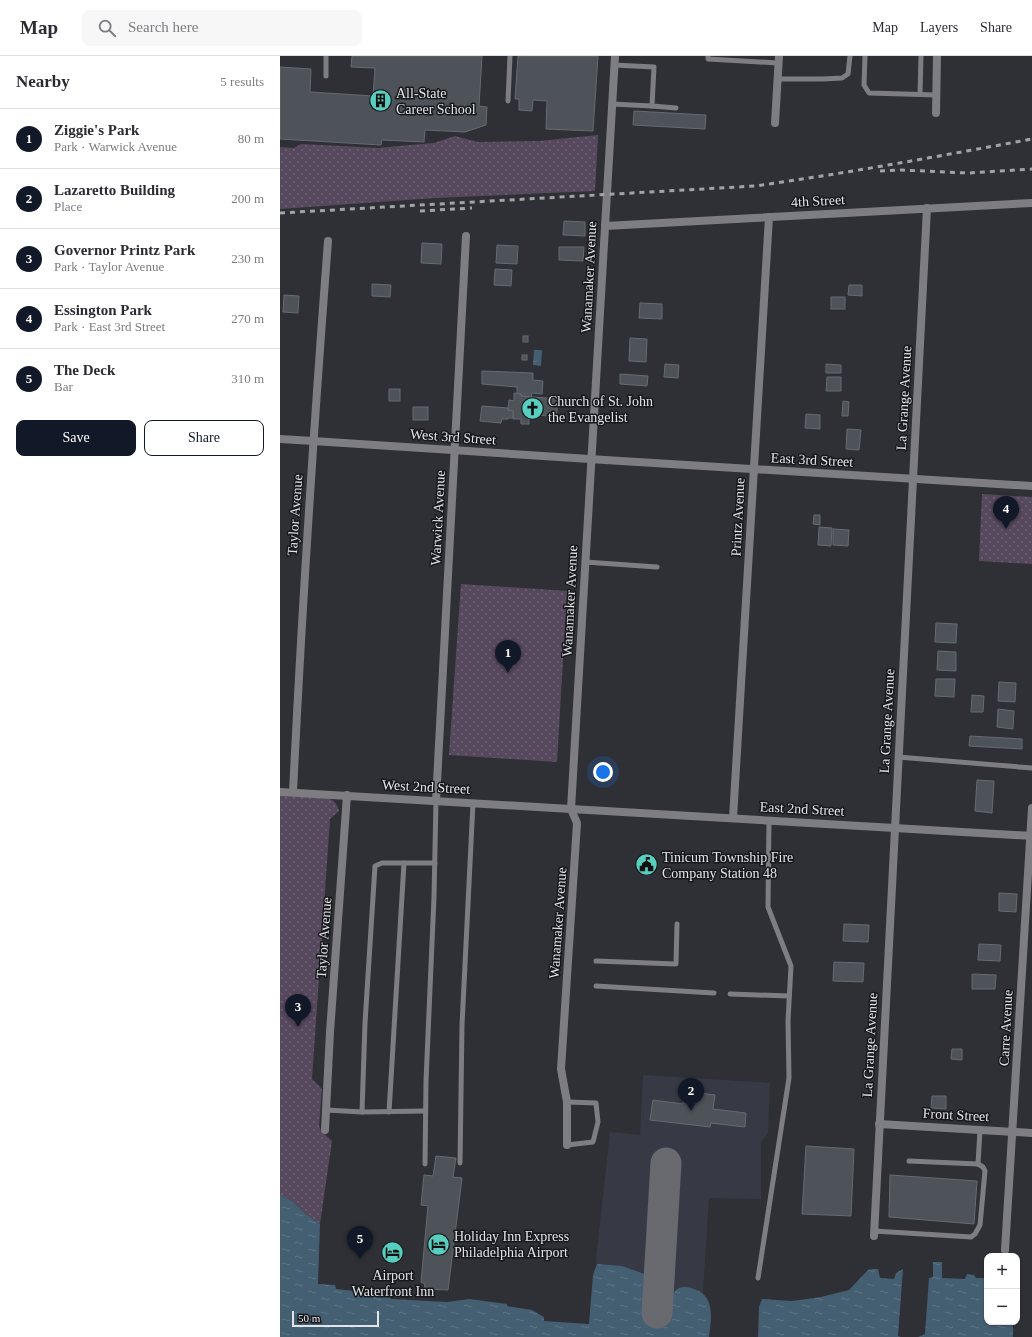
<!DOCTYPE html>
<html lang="en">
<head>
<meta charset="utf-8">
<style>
  body { margin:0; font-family:"Times New Roman",serif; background:#f7f7f7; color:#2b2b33 }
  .controls { position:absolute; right:12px; bottom:12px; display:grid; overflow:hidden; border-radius:8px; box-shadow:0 1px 3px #0004 }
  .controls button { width:36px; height:36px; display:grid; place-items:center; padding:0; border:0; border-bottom:1px solid #e1e1e2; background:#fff; color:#2b2b33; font:20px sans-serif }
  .scale { position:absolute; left:12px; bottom:10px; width:87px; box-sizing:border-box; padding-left:4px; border:2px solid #e3e4e9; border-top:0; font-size:11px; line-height:14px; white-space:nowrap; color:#e3e4e9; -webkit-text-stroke:3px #17181b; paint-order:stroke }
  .you { position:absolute; left:323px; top:716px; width:14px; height:14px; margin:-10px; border:3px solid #fff; border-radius:50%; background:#1a73e8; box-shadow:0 0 0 6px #1a73e833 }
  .badge { display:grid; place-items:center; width:26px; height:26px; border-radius:50%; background:#111827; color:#fff; font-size:13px; font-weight:700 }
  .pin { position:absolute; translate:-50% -33px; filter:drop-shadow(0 1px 2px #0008) }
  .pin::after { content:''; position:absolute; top:21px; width:14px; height:12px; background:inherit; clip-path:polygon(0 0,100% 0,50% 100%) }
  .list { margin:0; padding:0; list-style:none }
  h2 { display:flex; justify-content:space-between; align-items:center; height:52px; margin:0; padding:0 16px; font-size:17px }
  h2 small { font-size:13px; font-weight:400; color:#7c7c81 }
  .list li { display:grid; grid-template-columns:26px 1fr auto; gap:12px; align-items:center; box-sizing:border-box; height:60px; padding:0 16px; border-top:1px solid #e1e1e2 }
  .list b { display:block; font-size:15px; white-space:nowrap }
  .list p { margin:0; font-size:13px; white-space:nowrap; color:#7c7c81 }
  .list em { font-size:13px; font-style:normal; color:#7c7c81 }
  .actions { display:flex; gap:8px; padding:12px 16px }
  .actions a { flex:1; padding:9px 0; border:1px solid #111827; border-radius:8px; text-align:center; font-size:14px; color:#111827 }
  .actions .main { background:#111827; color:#fff }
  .icon { flex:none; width:22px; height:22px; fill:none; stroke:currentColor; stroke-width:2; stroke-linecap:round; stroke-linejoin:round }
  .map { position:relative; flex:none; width:752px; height:1281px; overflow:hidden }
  header { display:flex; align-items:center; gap:24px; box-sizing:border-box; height:56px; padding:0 20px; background:#fff; border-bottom:1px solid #e1e1e2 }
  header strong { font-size:19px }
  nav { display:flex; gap:22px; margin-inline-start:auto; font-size:14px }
  .search { width:280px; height:36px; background:#f7f7f7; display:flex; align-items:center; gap:10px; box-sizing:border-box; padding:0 14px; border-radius:8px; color:#7c7c81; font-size:15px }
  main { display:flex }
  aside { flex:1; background:#fff }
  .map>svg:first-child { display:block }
</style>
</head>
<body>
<header>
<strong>Map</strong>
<div class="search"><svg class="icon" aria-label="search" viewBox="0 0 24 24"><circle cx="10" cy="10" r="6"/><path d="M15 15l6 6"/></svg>Search here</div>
<nav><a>Map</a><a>Layers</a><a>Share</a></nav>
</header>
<main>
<aside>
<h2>Nearby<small>5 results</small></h2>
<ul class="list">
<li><span class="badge">1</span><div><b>Ziggie's Park</b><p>Park · Warwick Avenue</p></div><em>80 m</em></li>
<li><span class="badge">2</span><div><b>Lazaretto Building</b><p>Place</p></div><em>200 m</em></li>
<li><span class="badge">3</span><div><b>Governor Printz Park</b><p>Park · Taylor Avenue</p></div><em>230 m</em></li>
<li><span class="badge">4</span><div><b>Essington Park</b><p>Park · East 3rd Street</p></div><em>270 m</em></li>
<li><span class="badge">5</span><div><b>The Deck</b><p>Bar</p></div><em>310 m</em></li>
</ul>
<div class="actions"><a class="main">Save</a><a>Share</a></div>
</aside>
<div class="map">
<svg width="752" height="1281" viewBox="0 0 752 1281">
  <defs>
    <pattern id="grass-dots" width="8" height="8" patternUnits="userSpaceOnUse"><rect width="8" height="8" fill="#57495d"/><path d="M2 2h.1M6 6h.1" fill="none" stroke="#6f6374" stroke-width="1.8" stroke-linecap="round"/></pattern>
    <pattern id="water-ripples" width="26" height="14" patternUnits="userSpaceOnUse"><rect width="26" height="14" fill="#445e72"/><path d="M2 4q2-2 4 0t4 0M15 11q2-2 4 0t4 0" fill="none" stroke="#5f7586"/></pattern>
  </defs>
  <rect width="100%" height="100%" fill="#2f3036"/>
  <path fill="#373945" d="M363 1019 490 1027 488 1077 481 1086V1143L429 1142 420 1281H315L318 1227 316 1202 330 1076 360 1079Z"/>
  <g fill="url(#grass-dots)">
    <path d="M318 79 315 135 155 142 0 153V91L14 92 21 88 99 92 119 90 154 87 175 80 198 86 259 85Z"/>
    <path d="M702 438 752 441V508L699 505Z"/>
    <path d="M181 528 287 535 277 706 169 699Z"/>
    <path d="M0 740 48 742C55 745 57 748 59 755L50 763 32 1023 42 1033 39 1070 41 1075 52 1085 40 1168 26 1158 12 1145 0 1139Z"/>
  </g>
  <g fill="url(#water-ripples)">
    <path d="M254 294H262L261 310 253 309Z"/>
    <path d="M0 1139 12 1145 26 1158 40 1168 38 1228 55 1229 56 1233 110 1239 111 1243 167 1246 189 1243 227 1248V1250L252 1254 264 1261V1265L309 1268 313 1219 317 1208 342 1210 364 1218C365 1232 362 1248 376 1257 387 1252 389 1238 399 1232 404 1230 409 1231 414 1233 436 1240 431 1264 429 1281H0Z"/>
    <path d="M653 1206H662V1222L685 1223 687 1218 694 1219 696 1222H705L707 1220V1266H733V1281H638L645 1278 649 1222 653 1221Z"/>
    <path d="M593 1213H598L600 1222 614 1223 616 1217 623 1213 618 1280 621 1281H478L479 1251 482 1243 512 1245 541 1241 569 1234 588 1214Z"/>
  </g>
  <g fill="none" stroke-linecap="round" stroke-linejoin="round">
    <path stroke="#686a6f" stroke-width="31" d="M377 1257 386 1107"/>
  </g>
  <g fill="#4e5259" stroke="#666a71">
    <path d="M72 0H202L199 50 207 51 206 69 185 76 145 74 144 86 102 84 101 89 0 83V11L31 13 30 36 93 40 95 12 71 11Z"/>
    <path d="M238 0H318L313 75 266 73 267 45 253 44 252 55 239 54V43H235Z"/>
    <path d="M354 55 426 59 425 73 353 69Z"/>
    <path d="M284 165 305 166V180L283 179Z"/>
    <path d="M142 187 162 188 161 208 141 207Z"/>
    <path d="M217 189 238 190 237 208 216 207Z"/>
    <path d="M279 191H304L303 205 279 204Z"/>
    <path d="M215 213 232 214 231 230 214 229Z"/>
    <path d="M92 228 111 229 110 241 92 240Z"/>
    <path d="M569 229H582V240L568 239Z"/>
    <path d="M4 239 19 240 18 257 3 256Z"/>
    <rect x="551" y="241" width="14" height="12"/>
    <path d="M360 247 382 248V263L359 262Z"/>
    <rect x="243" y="280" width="5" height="6"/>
    <path d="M350 282 367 283 366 306 349 305Z"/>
    <rect x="242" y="299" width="5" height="5"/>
    <path d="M385 308 399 309 398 322 384 321Z"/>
    <path d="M546 308 561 309V317H546Z"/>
    <path d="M202 315 253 317V324L263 325 262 338 252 337 251 341 241 340V338H237V331L202 328Z"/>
    <path d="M340 318 368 320 367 330 340 328Z"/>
    <path d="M547 321H561V335H546Z"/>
    <rect x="109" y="333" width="11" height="12"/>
    <path d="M234 337 241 338V340L278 343 276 365H268V360L249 358V368H241V363H233V355L228 354 229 344 234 345Z"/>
    <path d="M563 345 569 346 568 360H562Z"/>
    <path d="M202 350 228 352V354L233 355V362H228V363H222L221 367 200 365Z"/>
    <rect x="133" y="351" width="15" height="13"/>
    <path d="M526 358 540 359V373L525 372Z"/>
    <path d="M567 373 581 374 579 394 566 393Z"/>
    <path d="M534 459H540V469L533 468Z"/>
    <path d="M539 471 552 472 551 490 538 489Z"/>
    <path d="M553 473 569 474 568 490 553 489Z"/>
    <path d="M656 567 677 568 676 587 655 586Z"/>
    <path d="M658 595 676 596V615L657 614Z"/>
    <path d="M656 623H675L674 641 655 640Z"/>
    <path d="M719 626 736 627 735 646 718 645Z"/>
    <path d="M692 639 704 640 703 656H691Z"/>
    <path d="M718 653 734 655 733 673 717 671Z"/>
    <path d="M690 680 742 683V693L689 690Z"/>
    <path d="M697 724 714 725 712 757 695 755Z"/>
    <path d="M719 837 737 838 736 856 719 855Z"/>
    <path d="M564 868 589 869 588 886 563 885Z"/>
    <path d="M699 888 721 889 720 905 698 904Z"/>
    <path d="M554 906 584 907 583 926 553 925Z"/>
    <path d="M692 918 716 919 715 933H692Z"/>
    <path d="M672 993H682V1004L671 1003Z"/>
    <path d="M404 1035 435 1039 433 1053 466 1057 465 1071 431 1067 430 1071 370 1064 373 1044 403 1048Z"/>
    <path d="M652 1040H666V1053L651 1052Z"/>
    <path d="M526 1090 574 1093 571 1160 522 1158Z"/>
    <path d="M156 1100 176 1102 173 1121 182 1122 168 1234 144 1233 145 1228 141 1226 148 1150 141 1149 144 1119 153 1120Z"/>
    <path d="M610 1119 697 1125 694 1168 609 1161Z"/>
  </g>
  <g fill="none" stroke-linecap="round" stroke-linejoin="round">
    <g stroke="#7e7d81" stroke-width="5">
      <path d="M428 0V3L498 7"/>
      <path d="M585 0 584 29 589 37 657 39"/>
      <path d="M46 20V0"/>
      <path d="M497 23H543L562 22 568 18 570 0"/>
      <path d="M640 38 641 0"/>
      <path d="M228 45 230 0"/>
      <path d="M332 48 372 50 374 11 334 9"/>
      <path d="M372 50 396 52"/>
      <path d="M305 506 377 511"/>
      <path d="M618 701 752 712"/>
      <path d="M316 905 396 908 397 868"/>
      <path d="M316 930 434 937"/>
      <path d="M450 938 509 940"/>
      <path d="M46 1054 82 1056 85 967 95 810 102 807H155"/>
      <path d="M82 1056 145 1055"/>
      <path d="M109 1056 124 807"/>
      <path d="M287 1089 313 1086 318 1066 316 1047 287 1046"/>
      <path d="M180 1107 182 969 193 747"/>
      <path d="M145 1108 146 1025 154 841 156 745"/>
      <path d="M698 1108 700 1074"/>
      <path d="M594 1175 691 1181 695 1178 700 1169 705 1115 703 1111 698 1108 629 1105"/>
      <path d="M478 1222 509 1022 508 965 511 910 488 851 489 764"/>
    </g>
    <g stroke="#7e7d81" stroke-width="8">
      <path d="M656 57 657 0"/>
      <path d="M495 67 499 0"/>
      <path d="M325 170 752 147"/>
      <path d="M0 383 33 385 325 404 752 430"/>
      <path d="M0 736 291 753 297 767 281 1013 287 1046V1089"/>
      <path d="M13 736C22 552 34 368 48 185"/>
      <path d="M156 745 186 180"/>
      <path d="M453 762 489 161"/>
      <path d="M599 1068 752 1077"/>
      <path d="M45 1074 50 976 67 739"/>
      <path d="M594 1180 647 152"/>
      <path d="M725 1194 752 752"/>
    </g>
    <path stroke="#7e7d81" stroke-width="8" d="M335 0 291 753 752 780"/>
    <g stroke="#a2a3a8" stroke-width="3" stroke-dasharray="5 5" stroke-linecap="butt">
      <path d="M600 115 621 114 688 117 752 113"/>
      <path d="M140 155 192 152"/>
      <path d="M0 157 475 130C568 117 660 100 752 83"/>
    </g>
  </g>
  <defs>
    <symbol id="building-disc" viewBox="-11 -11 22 22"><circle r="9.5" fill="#58cec0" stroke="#17181b"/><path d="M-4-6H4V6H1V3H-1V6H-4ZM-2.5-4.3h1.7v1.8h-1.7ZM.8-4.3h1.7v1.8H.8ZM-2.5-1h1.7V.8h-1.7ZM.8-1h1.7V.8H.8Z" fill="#111"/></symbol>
    <symbol id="church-disc" viewBox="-11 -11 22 22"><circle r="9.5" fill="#58cec0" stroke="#17181b"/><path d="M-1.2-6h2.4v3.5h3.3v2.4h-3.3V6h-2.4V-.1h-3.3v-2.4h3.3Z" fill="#111"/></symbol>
    <symbol id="civic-disc" viewBox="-11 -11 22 22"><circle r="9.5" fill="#58cec0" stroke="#17181b"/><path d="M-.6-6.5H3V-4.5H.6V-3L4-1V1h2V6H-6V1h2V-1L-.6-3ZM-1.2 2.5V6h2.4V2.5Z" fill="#111"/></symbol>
    <symbol id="hotel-disc" viewBox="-11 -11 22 22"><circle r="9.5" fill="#58cec0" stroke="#17181b"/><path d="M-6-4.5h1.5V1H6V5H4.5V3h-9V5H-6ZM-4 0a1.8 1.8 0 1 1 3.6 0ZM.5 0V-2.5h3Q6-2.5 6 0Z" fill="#111"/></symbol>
  </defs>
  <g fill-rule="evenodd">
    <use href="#building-disc" x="88" y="32" width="25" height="25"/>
    <use href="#church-disc" x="240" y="340" width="25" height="25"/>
    <use href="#civic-disc" x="354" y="796" width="25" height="25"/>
    <use href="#hotel-disc" x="146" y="1176" width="25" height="25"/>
    <use href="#hotel-disc" x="100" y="1184" width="25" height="25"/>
  </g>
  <g text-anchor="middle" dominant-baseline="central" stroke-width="3" stroke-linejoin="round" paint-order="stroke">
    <g font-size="14" fill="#e3e4e9" stroke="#17181b" text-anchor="start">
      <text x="116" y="37">All-State<tspan x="116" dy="16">Career School</tspan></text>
      <text x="268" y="345">Church of St. John<tspan x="268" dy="16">the Evangelist</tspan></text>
      <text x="382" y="801">Tinicum Township Fire<tspan x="382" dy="16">Company Station 48</tspan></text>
      <text x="174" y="1180">Holiday Inn Express<tspan x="174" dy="16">Philadelphia Airport</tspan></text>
      <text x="113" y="1219" text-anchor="middle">Airport<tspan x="113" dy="16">Waterfront Inn</tspan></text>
    </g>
    <g font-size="14" fill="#e3e4e9" stroke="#17181b">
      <text transform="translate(538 145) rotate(-3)">4th Street</text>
      <text transform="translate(309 221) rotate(-87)">Wanamaker Avenue</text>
      <text transform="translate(624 342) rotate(-87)">La Grange Avenue</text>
      <text transform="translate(173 381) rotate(4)">West 3rd Street</text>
      <text transform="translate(532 404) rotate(3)">East 3rd Street</text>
      <text transform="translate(15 459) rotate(-86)">Taylor Avenue</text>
      <text transform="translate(458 461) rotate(-87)">Printz Avenue</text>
      <text transform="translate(158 462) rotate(-87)">Warwick Avenue</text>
      <text transform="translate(290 545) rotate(-87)">Wanamaker Avenue</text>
      <text transform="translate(607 665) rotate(-87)">La Grange Avenue</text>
      <text transform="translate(146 731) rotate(3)">West 2nd Street</text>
      <text transform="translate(522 753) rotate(3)">East 2nd Street</text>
      <text transform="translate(278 867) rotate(-86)">Wanamaker Avenue</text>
      <text transform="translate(44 882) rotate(-86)">Taylor Avenue</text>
      <text transform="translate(726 972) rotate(-87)">Carre Avenue</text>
      <text transform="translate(590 989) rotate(-87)">La Grange Avenue</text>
      <text transform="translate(676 1059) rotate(3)">Front Street</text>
    </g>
  </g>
</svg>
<div class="controls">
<button>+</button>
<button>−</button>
</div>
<div class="scale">50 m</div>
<div class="you"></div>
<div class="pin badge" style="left:228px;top:617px">1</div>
<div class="pin badge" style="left:411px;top:1055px">2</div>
<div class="pin badge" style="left:18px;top:971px">3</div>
<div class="pin badge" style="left:726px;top:473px">4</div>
<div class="pin badge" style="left:80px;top:1203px">5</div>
</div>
</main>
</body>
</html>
